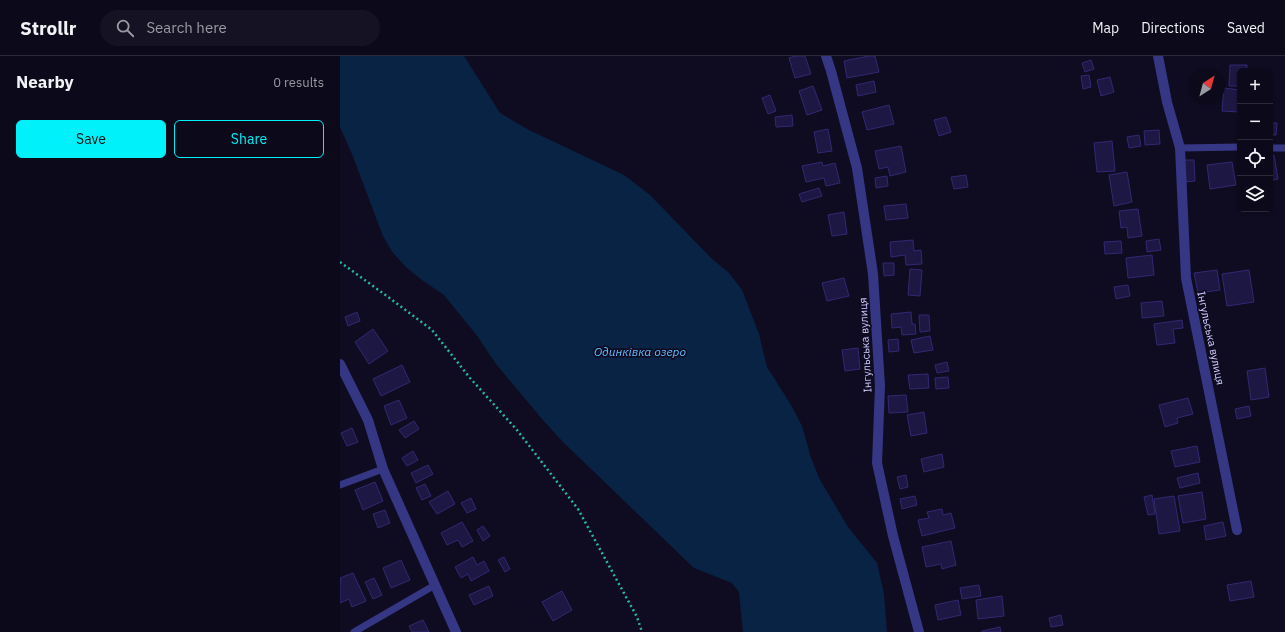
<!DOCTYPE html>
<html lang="en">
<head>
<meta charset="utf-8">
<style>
  body { margin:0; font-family:"IBM Plex Sans",sans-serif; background:#141223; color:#f1f3f6 }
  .controls { position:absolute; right:12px; top:12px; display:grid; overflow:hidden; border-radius:6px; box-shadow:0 1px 3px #0004 }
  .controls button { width:36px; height:36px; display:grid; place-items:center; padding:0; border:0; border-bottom:1px solid #2b2a39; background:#0b091a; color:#f1f3f6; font:20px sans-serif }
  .compass { position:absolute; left:849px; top:12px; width:36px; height:36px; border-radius:50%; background:#0b091a; box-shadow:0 1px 3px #0004; rotate:36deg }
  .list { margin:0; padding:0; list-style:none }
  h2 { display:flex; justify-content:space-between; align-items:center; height:52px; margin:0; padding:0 16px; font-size:17px }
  h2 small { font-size:13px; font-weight:400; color:#9a9aa2 }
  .actions { display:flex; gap:8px; padding:12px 16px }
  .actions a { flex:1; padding:9px 0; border:1px solid #00f1f9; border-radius:6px; text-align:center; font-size:14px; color:#00f1f9 }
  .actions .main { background:#00f1f9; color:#111 }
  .icon { flex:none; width:22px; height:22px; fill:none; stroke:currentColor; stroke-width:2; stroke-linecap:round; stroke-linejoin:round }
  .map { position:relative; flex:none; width:945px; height:576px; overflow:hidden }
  header { display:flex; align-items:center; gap:24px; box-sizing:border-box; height:56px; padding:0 20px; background:#0b091a; border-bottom:1px solid #2b2a39 }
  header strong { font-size:19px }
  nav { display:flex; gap:22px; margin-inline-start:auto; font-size:14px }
  .search { width:280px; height:36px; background:#141223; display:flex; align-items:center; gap:10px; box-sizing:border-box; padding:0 14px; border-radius:22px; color:#9a9aa2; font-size:15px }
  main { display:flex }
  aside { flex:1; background:#0b091a }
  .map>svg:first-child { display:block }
</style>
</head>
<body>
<header>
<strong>Strollr</strong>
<div class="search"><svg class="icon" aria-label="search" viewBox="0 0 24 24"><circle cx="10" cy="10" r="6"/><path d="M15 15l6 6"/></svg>Search here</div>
<nav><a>Map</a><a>Directions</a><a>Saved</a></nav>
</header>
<main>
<aside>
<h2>Nearby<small>0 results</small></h2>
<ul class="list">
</ul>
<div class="actions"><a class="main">Save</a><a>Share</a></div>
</aside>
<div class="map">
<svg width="945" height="576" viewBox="0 0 945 576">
  <rect width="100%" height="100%" fill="#0f0c22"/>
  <path fill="#092345" d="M0 0H124L160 57 189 74 284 119 310 139 371 202 389 217 402 234 419 278 427 311 451 349 462 370 471 402 480 424 508 471 537 507 544 538 547 576H403L399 536 392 527 354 512 223 386 202 363 156 308 138 281 104 239 82 224 67 212 53 197 43 180 12 98 0 71Z"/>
  <g fill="#1d1744" stroke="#322872">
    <path d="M455 0H465L471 18 455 22 449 2Z"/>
    <path d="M529 0H535L539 16 507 22 504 5Z"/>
    <path d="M751 4 754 13 745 16 742 7Z"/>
    <path d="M890 9H907V15H900V30H889Z"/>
    <path d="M749 19 751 31 743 33 741 20Z"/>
    <path d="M770 21 774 36 761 40 757 24Z"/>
    <path d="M534 25 536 36 518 40 516 29Z"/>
    <path d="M473 30 482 54 467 59 459 35Z"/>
    <path d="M884 32 900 34V56L882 55Z"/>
    <path d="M430 39 436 55 428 58 422 42Z"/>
    <path d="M549 49 554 68 527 74 522 56Z"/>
    <path d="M452 59 453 70 436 71 435 61Z"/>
    <path d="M606 61 611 76 599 80 594 64Z"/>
    <path d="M930 67H937L936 79H930Z"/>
    <path d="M488 73 492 95 478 97 474 76Z"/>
    <path d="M819 74 820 88 805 89 804 75Z"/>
    <path d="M799 79 801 90 789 92 787 81Z"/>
    <path d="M772 85 775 115 757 116 754 87Z"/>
    <path d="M561 90 566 116 550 120 548 111 539 113 535 95Z"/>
    <path d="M934 99 938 123 930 125V100Z"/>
    <path d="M898 100H900V117H899Z"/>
    <path d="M844 104H854L855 125 845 126Z"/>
    <path d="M482 106 483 110 495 107 500 127 486 130 484 122 466 126 462 110Z"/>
    <path d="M892 106 896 129 870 133 867 109Z"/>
    <path d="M787 116 792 146 774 150 769 119Z"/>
    <path d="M626 119 628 131 614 133 611 121Z"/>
    <path d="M547 120 548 130 536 132 535 122Z"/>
    <path d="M479 132 482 140 462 146 459 138Z"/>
    <path d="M566 148 568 162 546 164 544 150Z"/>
    <path d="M798 153 802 180 788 182 787 171 781 172 779 155Z"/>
    <path d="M504 156 507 178 492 180 488 159Z"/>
    <path d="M819 183 821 194 807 196 806 185Z"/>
    <path d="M573 184 574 195 581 194 582 208 566 209 565 199 551 201 550 186Z"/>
    <path d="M781 185 782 197 765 198 764 186Z"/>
    <path d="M812 199 814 219 788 222 786 202Z"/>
    <path d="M543 207H554V219L544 220Z"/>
    <path d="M570 213 582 214 580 240 568 239Z"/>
    <path d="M877 214 880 234 858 237 854 217Z"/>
    <path d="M909 214 914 246 887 250 882 218Z"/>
    <path d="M504 222 509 240 487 245 482 227Z"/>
    <path d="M788 229 790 240 776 243 774 231Z"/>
    <path d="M822 245 824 260 802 262 801 247Z"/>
    <path d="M17 256 20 265 8 270 5 261Z"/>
    <path d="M571 256 572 268H575L576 278 562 279 561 271 552 272 551 258Z"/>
    <path d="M579 259H589L590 275 580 276Z"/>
    <path d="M842 264 843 272 833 273 835 287 817 289 814 268Z"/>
    <path d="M33 273 48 295 29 308 15 286Z"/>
    <path d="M590 280 593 294 574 297 571 284Z"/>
    <path d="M558 283 559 295 549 296 548 284Z"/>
    <path d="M518 292 520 313 505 315 502 294Z"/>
    <path d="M607 306 609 315 597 317 595 309Z"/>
    <path d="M62 309 70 326 41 340 33 323Z"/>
    <path d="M925 312 929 341 911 344 907 315Z"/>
    <path d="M588 318 589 332 570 333 568 319Z"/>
    <path d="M608 321 609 332 596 333 595 322Z"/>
    <path d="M566 339 568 356 549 357 548 340Z"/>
    <path d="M848 342 853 358 837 362 838 367 825 371 819 349Z"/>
    <path d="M59 344 67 362 51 369 44 350Z"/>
    <path d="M909 350 911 360 897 363 895 353Z"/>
    <path d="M584 356 587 377 571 380 567 359Z"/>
    <path d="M74 365 79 373 65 382 59 374Z"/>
    <path d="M12 372 18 386 7 390 1 377Z"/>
    <path d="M857 390 860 406 835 411 831 395Z"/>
    <path d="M73 395 78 404 67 410 62 402Z"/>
    <path d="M602 398 604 411 584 416 581 403Z"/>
    <path d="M88 409 93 418 76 427 71 417Z"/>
    <path d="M858 417 860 427 840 432 837 422Z"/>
    <path d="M566 419 568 431 560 433 557 421Z"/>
    <path d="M35 426 43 445 23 454 15 434Z"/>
    <path d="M85 428 91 440 82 444 76 432Z"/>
    <path d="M108 435 115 448 97 458 89 446Z"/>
    <path d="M862 436 866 463 843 467 838 440Z"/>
    <path d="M812 439 815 458 808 459 804 441Z"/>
    <path d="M575 440 577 449 562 453 560 443Z"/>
    <path d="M834 440 840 475 819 478 814 443Z"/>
    <path d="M131 442 136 453 127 457 121 447Z"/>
    <path d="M602 453 603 459 611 457 615 472 582 480 578 464 589 462 587 456Z"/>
    <path d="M45 454 50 467 38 472 33 458Z"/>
    <path d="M122 466 133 485 122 491 118 484 107 489 101 477Z"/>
    <path d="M883 466 886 480 866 484 864 470Z"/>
    <path d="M143 470 150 480 143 485 137 474Z"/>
    <path d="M611 485 616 509 602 513 601 508 586 511 582 491Z"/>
    <path d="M133 501 137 509 144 505 149 515 131 525 128 518 121 522 115 511Z"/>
    <path d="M164 501 170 513 165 516 158 504Z"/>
    <path d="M61 504 70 524 51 532 43 512Z"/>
    <path d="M13 517 26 545 12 551 9 543 0 547V527H1L0 522Z"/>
    <path d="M34 522 42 539 33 543 25 526Z"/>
    <path d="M911 525 914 541 890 545 887 529Z"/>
    <path d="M639 529 641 540 622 543 620 532Z"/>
    <path d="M149 530 153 540 134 549 129 539Z"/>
    <path d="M222 535 232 554 213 565 202 546Z"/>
    <path d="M662 540 664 560 638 563 636 544Z"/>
    <path d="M618 544 621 559 598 564 595 549Z"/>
    <path d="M721 559 723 569 711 571 709 562Z"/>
    <path d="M83 564 89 576H72L69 570Z"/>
    <path d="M660 571 661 576H642V575Z"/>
  </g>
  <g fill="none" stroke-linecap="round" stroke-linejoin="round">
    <path stroke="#27b9a7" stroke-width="2.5" stroke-dasharray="2 3" stroke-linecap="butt" d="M0 206 44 238 92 274 130 322 177 374 238 453 297 561 302 576"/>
    <g stroke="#353784" stroke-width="7">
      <path d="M840 92 900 91"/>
      <path d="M930 92H945"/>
      <path d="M0 429 43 413"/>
      <path d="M14 576 95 529"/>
    </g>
    <g stroke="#353784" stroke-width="10">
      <path d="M486 0 491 15 517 112 533 218 540 330 537 407 553 480 579 576"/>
      <path d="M818 0 827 46 840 92 846 222 897 474"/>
      <path d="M0 308 28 364 43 413 116 576"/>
    </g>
  </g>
  <g text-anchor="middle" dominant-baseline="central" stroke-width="3.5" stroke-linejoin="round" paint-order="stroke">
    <g font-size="11" fill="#d0ceff" stroke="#0f0c22">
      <text transform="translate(871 282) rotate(78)">Інгульська вулиця</text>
      <text transform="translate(525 289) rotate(-93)">Інгульська вулиця</text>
    </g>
    <g font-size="12" font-style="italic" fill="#5cbfff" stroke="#0f0c22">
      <text x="300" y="295">Одинківка озеро</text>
    </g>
  </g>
</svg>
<div class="controls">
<button>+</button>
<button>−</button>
<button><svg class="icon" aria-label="locate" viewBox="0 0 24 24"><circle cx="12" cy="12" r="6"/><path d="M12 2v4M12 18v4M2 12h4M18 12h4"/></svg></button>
<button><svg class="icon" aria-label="layers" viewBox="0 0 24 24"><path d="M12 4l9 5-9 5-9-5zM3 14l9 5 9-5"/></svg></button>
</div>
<svg class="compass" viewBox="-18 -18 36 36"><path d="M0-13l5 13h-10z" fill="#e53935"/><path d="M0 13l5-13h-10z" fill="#9a9aa2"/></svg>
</div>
</main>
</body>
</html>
